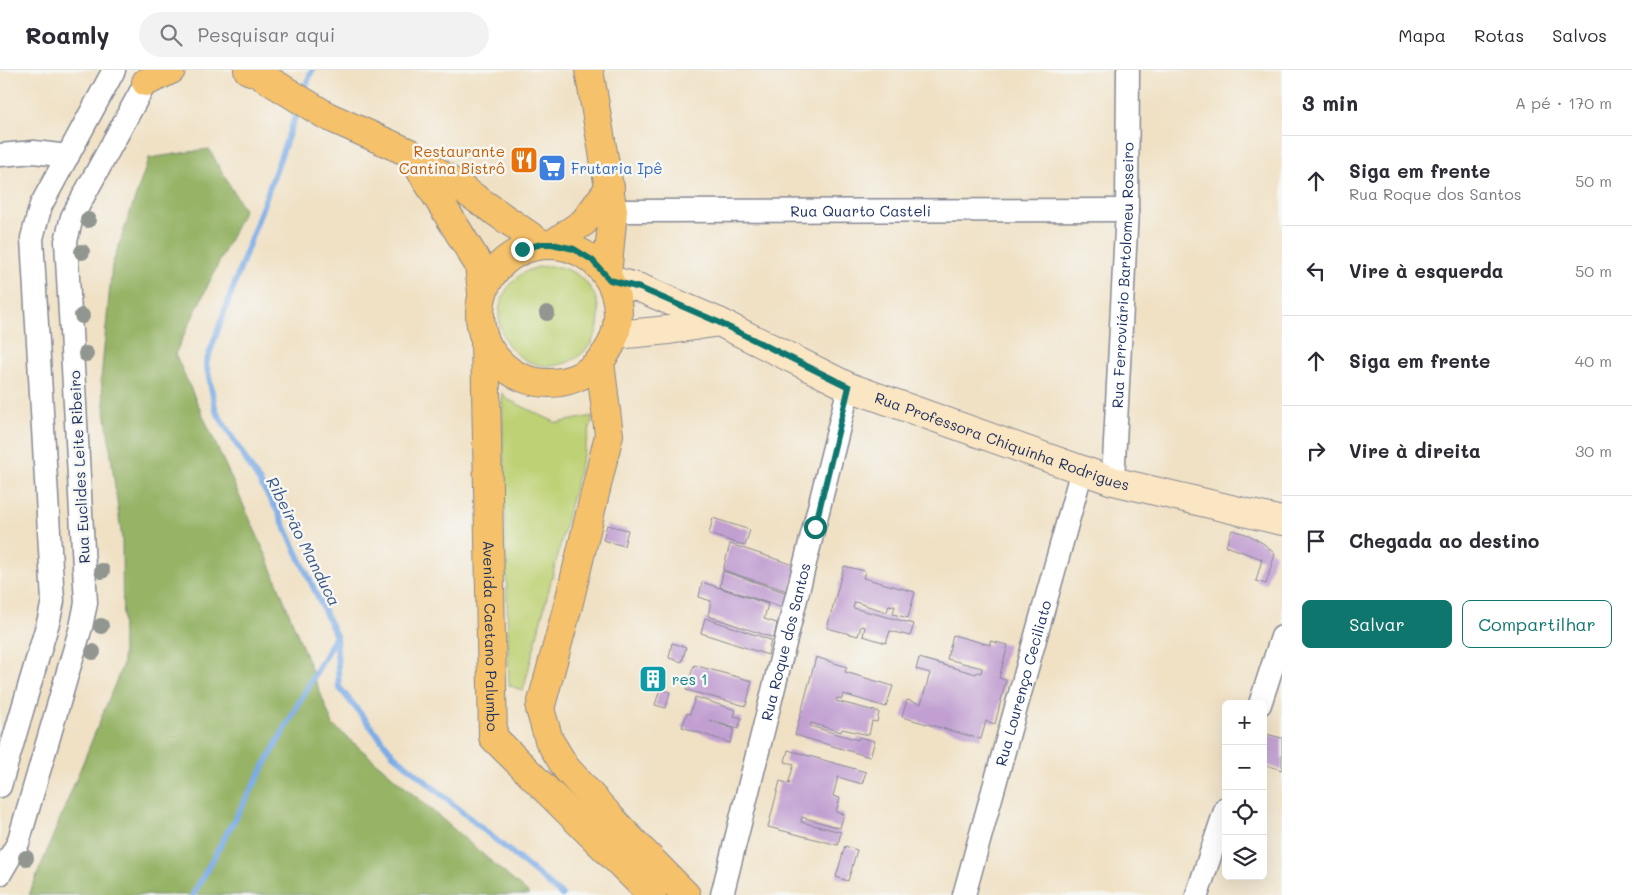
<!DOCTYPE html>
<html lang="pt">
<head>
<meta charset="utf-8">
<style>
  body { margin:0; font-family:Mali,sans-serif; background:#f2f2f3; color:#2b2b33 }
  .controls { position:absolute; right:15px; bottom:15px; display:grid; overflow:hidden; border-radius:8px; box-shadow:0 5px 20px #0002 }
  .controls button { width:45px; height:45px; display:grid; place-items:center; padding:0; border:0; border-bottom:1px solid #e1e1e2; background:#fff; color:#2b2b33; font:25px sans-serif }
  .stop { position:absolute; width:15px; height:15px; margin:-11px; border:4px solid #0f766e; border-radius:50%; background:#fff }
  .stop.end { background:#0f766e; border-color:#fff; box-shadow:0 1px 5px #0008 }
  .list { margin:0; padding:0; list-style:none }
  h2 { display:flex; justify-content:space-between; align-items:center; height:65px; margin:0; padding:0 20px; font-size:21px }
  h2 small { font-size:16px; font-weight:400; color:#7c7c81 }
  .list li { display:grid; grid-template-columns:32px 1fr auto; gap:15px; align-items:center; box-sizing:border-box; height:90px; padding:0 20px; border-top:1px solid #e1e1e2 }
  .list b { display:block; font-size:19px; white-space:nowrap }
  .list p { margin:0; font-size:16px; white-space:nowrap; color:#7c7c81 }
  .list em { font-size:16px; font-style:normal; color:#7c7c81 }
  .actions { display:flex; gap:10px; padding:15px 20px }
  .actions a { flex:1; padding:11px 0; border:1px solid #0f766e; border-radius:8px; text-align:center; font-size:18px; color:#0f766e }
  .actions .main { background:#0f766e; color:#fff }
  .icon { flex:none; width:28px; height:28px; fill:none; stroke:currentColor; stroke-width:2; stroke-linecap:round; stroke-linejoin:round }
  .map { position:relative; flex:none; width:1282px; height:825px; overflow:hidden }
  header { display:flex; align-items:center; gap:30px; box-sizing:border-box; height:70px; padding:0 25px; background:#fff; border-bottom:1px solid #e1e1e2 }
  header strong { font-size:24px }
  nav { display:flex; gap:28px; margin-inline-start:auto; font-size:18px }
  .search { width:350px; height:45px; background:#f2f2f3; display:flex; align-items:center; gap:12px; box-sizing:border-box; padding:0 18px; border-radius:28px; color:#7c7c81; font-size:19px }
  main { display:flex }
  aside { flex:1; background:#fff }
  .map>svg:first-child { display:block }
</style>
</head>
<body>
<header>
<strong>Roamly</strong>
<div class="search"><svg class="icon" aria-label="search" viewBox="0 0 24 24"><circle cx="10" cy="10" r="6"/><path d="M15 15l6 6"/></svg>Pesquisar aqui</div>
<nav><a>Mapa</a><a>Rotas</a><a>Salvos</a></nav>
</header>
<main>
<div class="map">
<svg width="1282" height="825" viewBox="0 0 1282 825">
  <rect width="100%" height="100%" fill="#f6f6f2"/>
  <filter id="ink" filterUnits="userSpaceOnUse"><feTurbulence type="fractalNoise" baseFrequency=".02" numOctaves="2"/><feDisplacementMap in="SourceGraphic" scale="10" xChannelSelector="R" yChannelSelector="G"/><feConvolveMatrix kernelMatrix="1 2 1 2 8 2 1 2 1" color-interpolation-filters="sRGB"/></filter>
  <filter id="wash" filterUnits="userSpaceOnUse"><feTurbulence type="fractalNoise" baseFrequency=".0096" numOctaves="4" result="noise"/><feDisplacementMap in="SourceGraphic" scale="20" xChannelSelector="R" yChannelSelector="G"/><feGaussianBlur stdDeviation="1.12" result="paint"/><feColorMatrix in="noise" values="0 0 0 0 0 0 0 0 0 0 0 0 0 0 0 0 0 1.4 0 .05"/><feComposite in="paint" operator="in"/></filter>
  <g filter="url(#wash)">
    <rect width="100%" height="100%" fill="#f0e1c5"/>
    <g fill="#bed174" stroke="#6c8069">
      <circle cx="549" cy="246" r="50"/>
      <path d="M502 323 509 330 557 353 593 346 523 621 509 615Z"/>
    </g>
    <path fill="#96b366" stroke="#587162" d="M209 79 244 140 175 284 267 487 333 655 530 825H29L123 594 122 470 101 309 112 195 149 88Z"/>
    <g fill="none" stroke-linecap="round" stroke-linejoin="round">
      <g stroke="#7bace6" stroke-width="6">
        <path d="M303 24 312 0"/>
        <path d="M299 36 206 293 216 341 278 442 336 566 339 617 393 684 562 825"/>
        <path d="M193 825 336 566"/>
      </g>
    </g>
    <g id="blocks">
      <g fill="#c19fd1">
        <path d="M713 448 750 460 745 476 709 464Z"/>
        <path d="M607 455 628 460 624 476 603 470Z"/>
        <path d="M1232 460 1249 465 1264 474 1275 484 1266 514 1256 511 1262 489 1226 476Z"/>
        <path d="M730 474 797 496 790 522 723 500Z"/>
        <path d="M844 496 865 501 863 508 915 522 908 548 893 544 895 536 889 535 887 542 855 532 853 538 914 554 910 566 890 561 886 573 863 566 865 557 861 556 858 566 827 558Z"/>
        <path d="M723 501 790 524 786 539 720 517Z"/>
        <path d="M702 512 768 534 764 549 777 553 774 568 708 546 711 531 699 527Z"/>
        <path d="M705 548 771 570 768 585 701 563Z"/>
        <path d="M953 565 990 575V571L1008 575 999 608 1006 610 995 654 986 651 981 669 902 647 907 630 921 634 930 603 916 599 919 588 976 604 977 602 981 603 982 598 947 589Z"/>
        <path d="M672 573 686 577 682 592 669 588Z"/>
        <path d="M816 587 847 597 845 602 893 616 886 637 843 624 842 629 837 628 836 631 879 642 877 652 872 651 869 665 842 659 841 662 811 653 810 656 858 670 859 667 875 671 870 687 795 665Z"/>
        <path d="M694 595 752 611 746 636 686 620Z"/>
        <path d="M649 600 661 604 658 619 645 615Z"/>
        <path d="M660 619 670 622 666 638 655 635Z"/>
        <path d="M695 627 736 640 734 646 742 648 738 659 709 650 734 659 730 673 682 657 687 643 690 644Z"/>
        <path d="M1266 664 1282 668V700L1263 694V675Z"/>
        <path d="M788 680 866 702 862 714 838 707 833 726 840 728 836 742 844 744 840 758 802 747 801 752 841 762 838 775 768 757 780 711 790 714 789 711 794 694 785 692Z"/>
        <path d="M845 776 857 780 848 811 836 807Z"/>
      </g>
    </g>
  </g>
  <g filter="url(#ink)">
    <use href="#blocks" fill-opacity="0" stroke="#868892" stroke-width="1"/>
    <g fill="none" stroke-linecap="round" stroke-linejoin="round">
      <defs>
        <g id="street">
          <path d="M0 85 34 82 68 86"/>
          <path id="s1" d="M597 138 613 141 1127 140"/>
          <path id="s2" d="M1113 411 1127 140 1128 0"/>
          <path d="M1260 634 1282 567"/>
          <path d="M0 716 49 549 53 531 32 168 41 135 114 0"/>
          <path d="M0 804 18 773 81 557 86 533 66 171 72 147 146 12 157 0"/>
          <path id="s3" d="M722 825 849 317"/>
          <path id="s4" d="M964 825 1082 400"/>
          <path d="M1197 825 1226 738"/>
        </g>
        <g id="secondary">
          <path id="s5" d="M610 210 640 218 719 252 849 317 1113 411 1282 451"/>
          <path d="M616 265 669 260 719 252"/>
        </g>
        <g id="primary">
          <path d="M248 0 257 3 327 46 410 83 542 174"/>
          <path d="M589 0 613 141 607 206"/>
          <path d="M146 12 171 0"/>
          <path d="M416 93 479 195 482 223"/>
          <path d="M552 174 584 152 610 117"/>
          <circle cx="549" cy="244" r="69"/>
          <path id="s6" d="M485 271 493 667 652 825"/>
          <path d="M600 292 609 365 569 532 540 639 549 670 566 698 623 761 686 825"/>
        </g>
      </defs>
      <use href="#street" stroke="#868892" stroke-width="25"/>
      <use href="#secondary" stroke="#868892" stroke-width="30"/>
      <use href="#primary" stroke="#868892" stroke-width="30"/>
      <use href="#street" stroke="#fff" stroke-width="22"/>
      <use href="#secondary" stroke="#fbe6c4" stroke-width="28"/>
      <use href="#primary" stroke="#f5c16b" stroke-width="28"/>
    </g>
    <g fill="#919690">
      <circle cx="88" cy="150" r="8"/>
      <circle cx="82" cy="182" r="8"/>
      <circle cx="547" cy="243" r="8"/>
      <circle cx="82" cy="246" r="8"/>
      <circle cx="86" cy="284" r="8"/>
      <circle cx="102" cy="501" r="8"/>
      <circle cx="101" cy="556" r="8"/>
      <circle cx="93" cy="582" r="8"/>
      <circle cx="26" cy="788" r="8"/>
    </g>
  </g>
  <g fill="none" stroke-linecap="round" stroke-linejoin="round" filter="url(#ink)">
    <path stroke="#0f766e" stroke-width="6" d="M522 179 542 174H552L574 179 592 190 610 210 640 218 718 252 849 317 815 457"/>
  </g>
  <defs>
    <symbol id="restaurant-square" viewBox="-11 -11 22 22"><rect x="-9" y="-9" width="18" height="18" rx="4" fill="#e8710a" stroke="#f6f6f2"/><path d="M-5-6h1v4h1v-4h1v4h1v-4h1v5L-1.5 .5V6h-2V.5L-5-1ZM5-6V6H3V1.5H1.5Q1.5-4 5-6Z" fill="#fff"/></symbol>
    <symbol id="supermarket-square" viewBox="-11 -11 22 22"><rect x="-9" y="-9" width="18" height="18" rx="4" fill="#3f7fe0" stroke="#f6f6f2"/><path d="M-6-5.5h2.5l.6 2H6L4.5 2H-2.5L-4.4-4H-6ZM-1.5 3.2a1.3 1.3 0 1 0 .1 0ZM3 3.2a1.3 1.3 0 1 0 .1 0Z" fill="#fff"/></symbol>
    <symbol id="building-square" viewBox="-11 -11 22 22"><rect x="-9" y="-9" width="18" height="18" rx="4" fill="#0f9aa8" stroke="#f6f6f2"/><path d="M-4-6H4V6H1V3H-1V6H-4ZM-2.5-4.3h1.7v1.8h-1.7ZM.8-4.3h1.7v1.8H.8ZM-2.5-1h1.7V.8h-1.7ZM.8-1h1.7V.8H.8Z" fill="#fff"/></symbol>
  </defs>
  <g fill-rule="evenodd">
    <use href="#restaurant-square" x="508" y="74" width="32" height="32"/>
    <use href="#supermarket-square" x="536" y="82" width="32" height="32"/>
    <use href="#building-square" x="637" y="593" width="32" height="32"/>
  </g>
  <g text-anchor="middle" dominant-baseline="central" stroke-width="5" stroke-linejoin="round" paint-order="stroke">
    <g font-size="15" fill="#c56008" stroke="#f6f6f2" text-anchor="end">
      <text x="505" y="81">Restaurante<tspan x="505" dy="17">Cantina Bistrô</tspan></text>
    </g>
    <g font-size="15" fill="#366cbe" stroke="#f6f6f2" text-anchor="start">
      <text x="571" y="98">Frutaria Ipê</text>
    </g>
    <g font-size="15" fill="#1b2f5e" stroke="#f6f6f2">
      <text stroke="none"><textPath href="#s1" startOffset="264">Rua Quarto Casteli</textPath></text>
      <text stroke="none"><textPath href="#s2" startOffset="206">Rua Ferroviário Bartolomeu Roseiro</textPath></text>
      <text stroke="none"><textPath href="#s5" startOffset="425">Rua Professora Chiquinha Rodrigues</textPath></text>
      <text transform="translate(79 397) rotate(-93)">Rua Euclides Leite Ribeiro</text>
      <text stroke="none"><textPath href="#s6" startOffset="295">Avenida Caetano Palumbo</textPath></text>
      <text stroke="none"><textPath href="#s3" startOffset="261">Rua Roque dos Santos</textPath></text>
      <text stroke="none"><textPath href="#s4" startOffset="220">Rua Lourenço Ceciliato</textPath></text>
    </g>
    <g font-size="15" fill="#0d838f" stroke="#f6f6f2" text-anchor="start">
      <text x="672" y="609">res 1</text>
    </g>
    <g font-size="16" font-style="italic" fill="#385487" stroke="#f6f6f2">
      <text transform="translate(304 471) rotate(63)">Ribeirão Manduca</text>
    </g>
  </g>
</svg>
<div class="controls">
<button>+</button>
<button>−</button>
<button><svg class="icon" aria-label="locate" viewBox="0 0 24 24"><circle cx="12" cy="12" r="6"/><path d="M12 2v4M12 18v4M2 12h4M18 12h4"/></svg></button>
<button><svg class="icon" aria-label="layers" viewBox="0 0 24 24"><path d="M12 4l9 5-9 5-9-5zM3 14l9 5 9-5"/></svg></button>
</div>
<div class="stop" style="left:815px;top:457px"></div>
<div class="stop end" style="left:522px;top:179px"></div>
</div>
<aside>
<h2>3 min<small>A pé · 170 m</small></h2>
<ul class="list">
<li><svg class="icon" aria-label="ahead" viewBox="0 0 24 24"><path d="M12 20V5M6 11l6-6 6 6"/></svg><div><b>Siga em frente</b><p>Rua Roque dos Santos</p></div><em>50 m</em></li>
<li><svg class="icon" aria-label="left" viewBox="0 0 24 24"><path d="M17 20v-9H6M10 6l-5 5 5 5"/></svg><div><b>Vire à esquerda</b></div><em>50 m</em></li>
<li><svg class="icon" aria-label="ahead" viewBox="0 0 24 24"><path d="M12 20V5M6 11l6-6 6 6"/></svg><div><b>Siga em frente</b></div><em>40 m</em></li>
<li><svg class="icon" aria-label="right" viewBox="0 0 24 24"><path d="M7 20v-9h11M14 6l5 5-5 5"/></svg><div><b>Vire à direita</b></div><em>30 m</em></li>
<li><svg class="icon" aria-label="arrive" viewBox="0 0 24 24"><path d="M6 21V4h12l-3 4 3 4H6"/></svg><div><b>Chegada ao destino</b></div></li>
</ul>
<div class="actions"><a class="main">Salvar</a><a>Compartilhar</a></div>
</aside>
</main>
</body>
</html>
